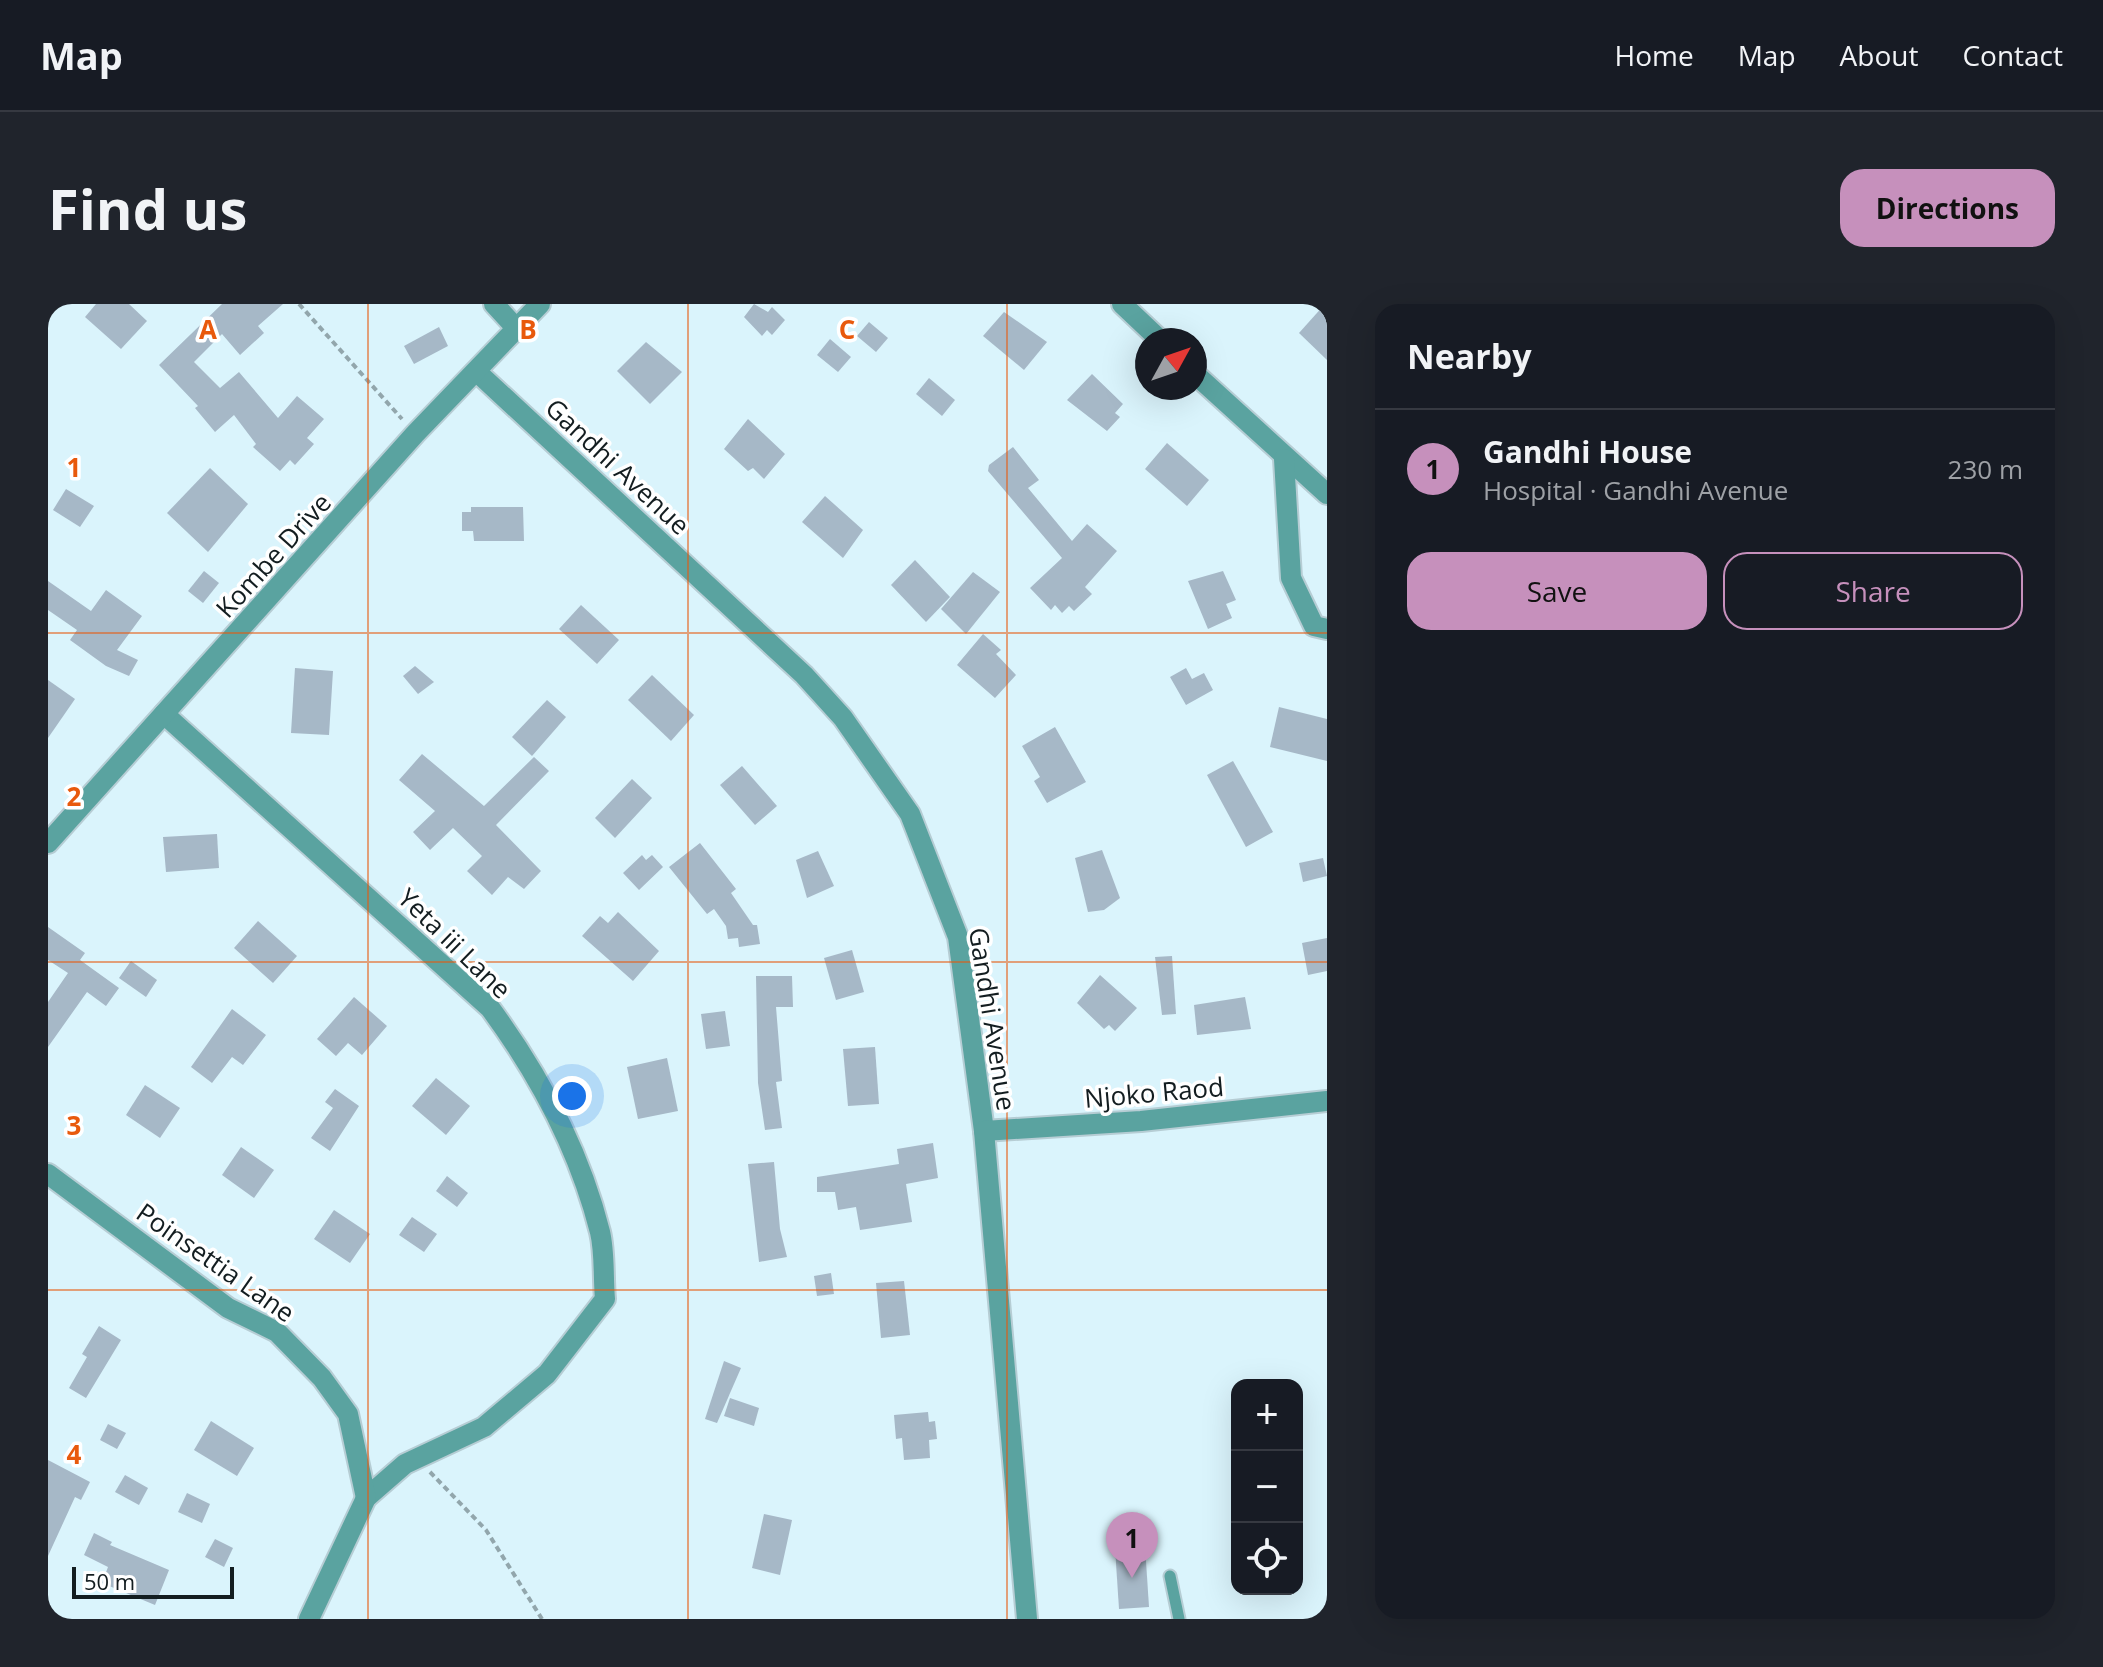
<!DOCTYPE html>
<html lang="en">
<head>
<meta charset="utf-8">
<style>
  body { margin:0; font-family:"Open Sans",sans-serif; background:#20242c; color:#f1f3f6 }
  .controls { position:absolute; right:24px; bottom:24px; display:grid; overflow:hidden; border-radius:16px; box-shadow:0 8px 32px #0002 }
  .controls button { width:72px; height:72px; display:grid; place-items:center; padding:0; border:0; border-bottom:2px solid #363941; background:#171b24; color:#f1f3f6; font:40px sans-serif }
  .compass { position:absolute; left:1087px; top:24px; width:72px; height:72px; border-radius:50%; background:#171b24; box-shadow:0 8px 32px #0002; rotate:50deg }
  .scale { position:absolute; left:24px; bottom:20px; width:162px; box-sizing:border-box; padding-left:8px; border:4px solid #131d20; border-top:0; font-size:22px; line-height:28px; white-space:nowrap; color:#131d20; -webkit-text-stroke:6px #fff; paint-order:stroke }
  .you { position:absolute; left:524px; top:792px; width:28px; height:28px; margin:-20px; border:6px solid #fff; border-radius:50%; background:#1a73e8; box-shadow:0 0 0 12px #1a73e833 }
  .badge { display:grid; place-items:center; width:52px; height:52px; border-radius:50%; background:#c690bc; color:#111; font-size:26px; font-weight:700 }
  .pin { position:absolute; translate:-50% -66px; filter:drop-shadow(0 2px 4px #0008) }
  .pin::after { content:''; position:absolute; top:42px; width:28px; height:24px; background:inherit; clip-path:polygon(0 0,100% 0,50% 100%) }
  .list { margin:0; padding:0; list-style:none }
  h2 { display:flex; justify-content:space-between; align-items:center; height:104px; margin:0; padding:0 32px; font-size:34px }
  h2 small { font-size:26px; font-weight:400; color:#9ea1a6 }
  .list li { display:grid; grid-template-columns:52px 1fr auto; gap:24px; align-items:center; box-sizing:border-box; height:120px; padding:0 32px; border-top:2px solid #363941 }
  .list b { display:block; font-size:30px; white-space:nowrap }
  .list p { margin:0; font-size:26px; white-space:nowrap; color:#9ea1a6 }
  .list em { font-size:26px; font-style:normal; color:#9ea1a6 }
  .actions { display:flex; gap:16px; padding:24px 32px }
  .actions a { flex:1; padding:18px 0; border:2px solid #c690bc; border-radius:24px; text-align:center; font-size:28px; color:#c690bc }
  .actions .main { background:#c690bc; color:#111 }
  .icon { flex:none; width:44px; height:44px; fill:none; stroke:currentColor; stroke-width:2; stroke-linecap:round; stroke-linejoin:round }
  .map { position:relative; flex:none; width:1279px; height:1315px; overflow:hidden; border-radius:24px }
  header { display:flex; align-items:center; gap:48px; box-sizing:border-box; height:112px; padding:0 40px; background:#171b24; border-bottom:2px solid #363941 }
  header strong { font-size:38px }
  nav { display:flex; gap:44px; margin-inline-start:auto; font-size:28px }
  .intro { display:flex; align-items:center; justify-content:space-between; box-sizing:border-box; height:192px; padding:0 48px }
  h1 { margin:0; font-size:56px }
  .button { padding:20px 36px; border-radius:24px; background:#c690bc; color:#111; font-size:28px; font-weight:700 }
  main { display:flex; gap:48px; padding:0 48px }
  aside { flex:1; background:#171b24; border-radius:24px; box-shadow:0 8px 32px #0002 }
  .map>svg:first-child { display:block }
</style>
</head>
<body>
<header>
<strong>Map</strong>
<nav><a>Home</a><a>Map</a><a>About</a><a>Contact</a></nav>
</header>
<div class="intro"><h1>Find us</h1><a class="button">Directions</a></div>
<main>
<div class="map">
<svg width="1279" height="1315" viewBox="0 0 1279 1315">
  <rect width="100%" height="100%" fill="#daf4fc"/>
  <g fill="#a6b8c7">
    <path d="M48 0H81L99 17 73 45 37 13Z"/>
    <path d="M174 0H235L210 22 216 29 192 51 174 30 146 58 172 84 191 68 230 114 249 92 276 115 259 134 266 140 247 161 242 156 232 167 205 143 208 140 186 111 167 128 147 104 150 102 111 61Z"/>
    <path d="M706 0 720 8 724 3 737 16 724 31 719 26 714 32 696 13Z"/>
    <path d="M1277 0H1279V56L1251 29Z"/>
    <path d="M956 8 999 38 976 66 935 32Z"/>
    <path d="M821 18 840 34 828 48 809 32Z"/>
    <path d="M391 23 400 42 366 60 356 42Z"/>
    <path d="M782 35 803 53 790 68 769 51Z"/>
    <path d="M598 38 634 68 602 100 569 67Z"/>
    <path d="M1044 70 1075 100 1067 109 1072 113 1059 127 1019 96Z"/>
    <path d="M881 74 907 96 894 112 868 90Z"/>
    <path d="M700 115 737 150 716 175 705 164 700 167 676 145Z"/>
    <path d="M1119 139 1161 176 1139 202 1097 165Z"/>
    <path d="M965 143 991 176 980 184 1024 237 1039 220 1069 247 1037 283 1044 290 1026 307 1021 302 1014 309 1007 301 1003 306 982 284 1014 254 940 167 941 161Z"/>
    <path d="M162 164 200 200 160 248 119 209Z"/>
    <path d="M18 185 46 202 32 223 5 206Z"/>
    <path d="M777 192 815 226 795 254 754 218Z"/>
    <path d="M423 203H475L476 237H426L425 227H414V208H423Z"/>
    <path d="M867 256 902 293 878 318 843 281Z"/>
    <path d="M156 267 171 279 155 299 140 287Z"/>
    <path d="M1175 267 1188 296 1178 300 1184 314 1160 325 1140 277Z"/>
    <path d="M925 268 952 288 918 330 893 305Z"/>
    <path d="M0 277 43 307 58 286 94 312 69 346 90 356 81 372 58 362 22 336 29 326 0 306Z"/>
    <path d="M533 301 571 336 549 360 511 325Z"/>
    <path d="M935 330 953 346 948 350 968 371 947 394 909 361Z"/>
    <path d="M367 362 386 378 370 390 355 372Z"/>
    <path d="M247 364 285 367 281 431 243 429Z"/>
    <path d="M1138 364 1144 375 1156 369 1165 386 1138 401 1122 373Z"/>
    <path d="M604 371 646 411 623 437 580 396Z"/>
    <path d="M0 376 27 395 0 434Z"/>
    <path d="M499 396 518 413 484 452 464 433Z"/>
    <path d="M1231 403 1279 415V457L1222 443Z"/>
    <path d="M1007 423 1038 478 999 499 986 477 992 473 974 442Z"/>
    <path d="M374 450 436 502 486 453 501 467 448 521 493 567 476 585 460 573 444 591 419 567 434 552 405 524 382 546 365 528 387 507 351 476Z"/>
    <path d="M1185 457 1225 528 1198 543 1159 471Z"/>
    <path d="M694 462 729 502 707 521 672 481Z"/>
    <path d="M584 475 604 494 567 534 547 514Z"/>
    <path d="M169 530 171 564 118 568 115 533Z"/>
    <path d="M652 539 688 585 683 589 705 621H709L712 640 691 643 690 634 680 635 678 622 666 605 659 610 621 563Z"/>
    <path d="M1054 546 1072 594 1056 606 1040 608 1027 554Z"/>
    <path d="M770 547 786 582 759 594 748 556Z"/>
    <path d="M594 551 598 556 604 551 615 563 591 586 575 569Z"/>
    <path d="M1275 554 1279 572 1255 578 1251 559Z"/>
    <path d="M570 608 611 647 585 677 534 632 552 612 560 619Z"/>
    <path d="M210 617 249 652 225 679 186 644Z"/>
    <path d="M0 623 37 649 32 656 71 684 58 702 39 688 0 743V698L20 669 0 656Z"/>
    <path d="M1279 634V667L1260 671 1254 639Z"/>
    <path d="M804 646 816 688 788 696 776 654Z"/>
    <path d="M1124 652 1128 710 1114 711 1107 653Z"/>
    <path d="M83 657 109 676 98 693 71 674Z"/>
    <path d="M1052 671 1089 704 1067 727 1061 721 1056 725 1029 699Z"/>
    <path d="M708 672H744L745 703H728L734 777 728 778 734 824 717 826 710 779Z"/>
    <path d="M306 693 339 722 314 751 300 739 288 752 269 735Z"/>
    <path d="M1197 693 1203 725 1149 731 1146 701Z"/>
    <path d="M184 705 218 731 195 761 184 753 164 779 143 763Z"/>
    <path d="M677 707 682 742 658 745 653 710Z"/>
    <path d="M827 743 831 800 800 802 795 745Z"/>
    <path d="M619 754 630 807 590 815 579 763Z"/>
    <path d="M388 774 422 802 398 831 364 802Z"/>
    <path d="M97 781 132 804 112 834 78 811Z"/>
    <path d="M287 785 311 802 282 847 263 834 285 804 277 798Z"/>
    <path d="M885 839 890 874 858 880 864 918 812 926 808 903 790 906 787 888H769V873L851 860 849 845Z"/>
    <path d="M193 843 226 866 206 894 174 871Z"/>
    <path d="M726 858 732 925 739 953 711 958 700 860Z"/>
    <path d="M399 872 420 889 409 903 388 887Z"/>
    <path d="M286 906 322 930 302 959 266 935Z"/>
    <path d="M364 913 389 930 376 948 351 931Z"/>
    <path d="M783 969 786 990 769 992 766 972Z"/>
    <path d="M856 977 862 1031 833 1034 828 979Z"/>
    <path d="M51 1022 73 1036 38 1094 21 1084 39 1053 34 1050Z"/>
    <path d="M676 1057 693 1064 669 1119 657 1115Z"/>
    <path d="M682 1094 711 1104 706 1122 676 1112Z"/>
    <path d="M880 1108 881 1118 887 1117 889 1135 881 1136 882 1154 856 1156 854 1134 848 1135 846 1111Z"/>
    <path d="M163 1117 206 1144 189 1172 146 1146Z"/>
    <path d="M60 1120 78 1129 69 1145 52 1136Z"/>
    <path d="M0 1156 42 1178 33 1196 27 1193 0 1252Z"/>
    <path d="M77 1171 100 1184 91 1201 67 1188Z"/>
    <path d="M139 1189 162 1200 154 1219 130 1208Z"/>
    <path d="M716 1210 744 1216 732 1271 704 1264Z"/>
    <path d="M46 1229 64 1238 62 1241 121 1266 107 1301 54 1279 60 1263 36 1251Z"/>
    <path d="M167 1235 185 1244 176 1263 157 1253Z"/>
    <path d="M1097 1242 1101 1303 1071 1305 1067 1244Z"/>
  </g>
  <g fill="none" stroke-linecap="round" stroke-linejoin="round">
    <defs>
      <path id="lane" d="M1122 1272 1131 1315"/>
      <g id="street">
        <path d="M446 0 469 25"/>
        <path d="M1074 0 1112 36"/>
        <path d="M429 68 756 371 795 414 862 510 910 633 936 827 979 1315"/>
        <path d="M1147 70 1279 190"/>
        <path d="M1236 155 1243 274 1266 322 1279 325"/>
        <path d="M116 410 442 704C492 772 531 845 552 928 557 949 555 973 557 995L499 1070 436 1123 357 1160 318 1194 261 1315"/>
        <path d="M0 539 367 130 492 0"/>
        <path d="M936 827 1093 817 1279 797"/>
        <path d="M0 870 180 1004 229 1028 274 1074 300 1110 318 1194"/>
      </g>
    </defs>
    <use href="#lane" stroke="#b6cdd4" stroke-width="15"/>
    <use href="#street" stroke="#b6cdd4" stroke-width="24"/>
    <g stroke="#92a6ac" stroke-width="4" stroke-dasharray="6 4" stroke-linecap="butt">
      <path d="M251 0 354 115"/>
      <path d="M382 1168 438 1226 494 1315"/>
    </g>
    <use href="#lane" stroke="#5aa3a0" stroke-width="11"/>
    <use href="#street" stroke="#5aa3a0" stroke-width="20"/>
  </g>
  <path fill="none" stroke="#e8590c" stroke-width="2" stroke-opacity="0.55" d="M320 0V1315M640 0V1315M959 0V1315M0 329H1279M0 658H1279M0 986H1279"/>
  <g text-anchor="middle" dominant-baseline="central" stroke-width="7" stroke-linejoin="round" paint-order="stroke">
    <g font-size="26" fill="#131d20" stroke="#fff">
      <text transform="translate(570 162) rotate(43)">Gandhi Avenue</text>
      <text transform="translate(225 251) rotate(-48)">Kombe Drive</text>
      <text transform="translate(407 639) rotate(44)">Yeta iii Lane</text>
      <text transform="translate(945 715) rotate(81)">Gandhi Avenue</text>
      <text transform="translate(1106 788) rotate(-5)">Njoko Raod</text>
      <text transform="translate(168 958) rotate(35)">Poinsettia Lane</text>
    </g>
  </g>
  <g font-size="26" text-anchor="middle" font-weight="bold" fill="#e8590c" stroke="#fff" stroke-width="7" stroke-linejoin="round" paint-order="stroke">
    <text x="160" y="35">A</text>
    <text x="480" y="35">B</text>
    <text x="799" y="35">C</text>
    <text x="26" y="173">1</text>
    <text x="26" y="502">2</text>
    <text x="26" y="831">3</text>
    <text x="26" y="1160">4</text>
  </g>
</svg>
<div class="controls">
<button>+</button>
<button>−</button>
<button><svg class="icon" aria-label="locate" viewBox="0 0 24 24"><circle cx="12" cy="12" r="6"/><path d="M12 2v4M12 18v4M2 12h4M18 12h4"/></svg></button>
</div>
<svg class="compass" viewBox="-18 -18 36 36"><path d="M0-13l5 13h-10z" fill="#e53935"/><path d="M0 13l5-13h-10z" fill="#9ea1a6"/></svg>
<div class="scale">50 m</div>
<div class="you"></div>
<div class="pin badge" style="left:1084px;top:1274px">1</div>
</div>
<aside>
<h2>Nearby<small></small></h2>
<ul class="list">
<li><span class="badge">1</span><div><b>Gandhi House</b><p>Hospital · Gandhi Avenue</p></div><em>230 m</em></li>
</ul>
<div class="actions"><a class="main">Save</a><a>Share</a></div>
</aside>
</main>
</body>
</html>
